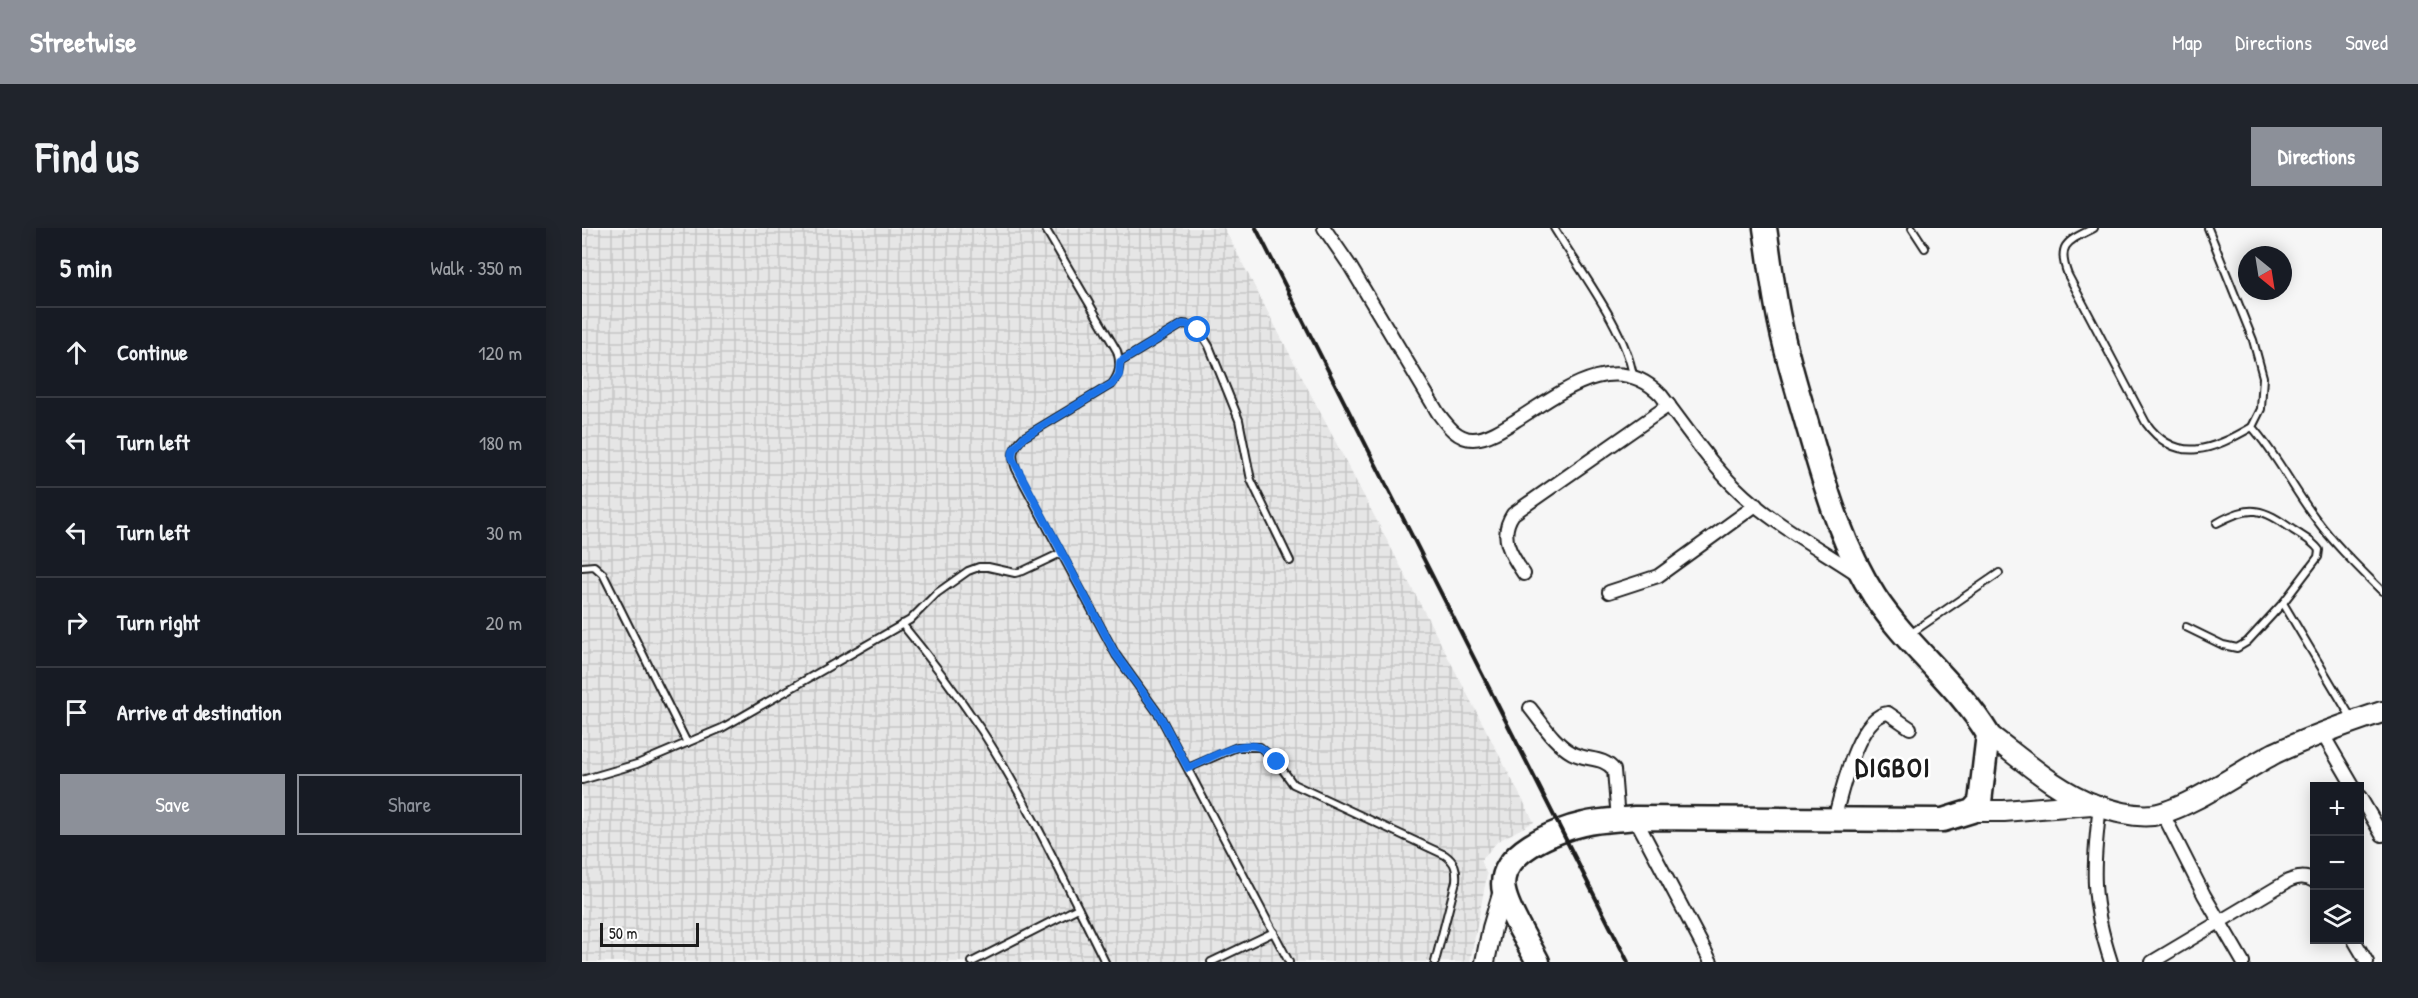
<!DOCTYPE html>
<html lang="en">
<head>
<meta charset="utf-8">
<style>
  body { margin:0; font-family:"Patrick Hand",sans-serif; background:#20242c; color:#f1f3f6 }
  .controls { position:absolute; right:18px; bottom:18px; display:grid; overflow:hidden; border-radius:0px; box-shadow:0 3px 15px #0003 }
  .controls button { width:54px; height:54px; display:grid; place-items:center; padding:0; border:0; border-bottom:2px solid #363941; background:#171b24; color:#f1f3f6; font:30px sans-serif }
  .compass { position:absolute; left:1656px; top:18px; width:54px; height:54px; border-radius:50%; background:#171b24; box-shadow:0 3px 15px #0003; rotate:150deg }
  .scale { position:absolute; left:18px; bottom:15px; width:99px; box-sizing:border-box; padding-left:6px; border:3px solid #1c1c1c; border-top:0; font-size:16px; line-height:21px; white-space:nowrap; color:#1c1c1c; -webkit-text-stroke:4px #fff; paint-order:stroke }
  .stop { position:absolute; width:18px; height:18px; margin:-14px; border:4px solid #1a73e8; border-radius:50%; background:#fff }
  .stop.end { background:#1a73e8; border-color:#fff; box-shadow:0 2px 6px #0008 }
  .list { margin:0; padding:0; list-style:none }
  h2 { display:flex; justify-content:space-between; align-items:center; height:78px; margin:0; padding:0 24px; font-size:26px }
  h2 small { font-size:20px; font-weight:400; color:#9ea1a6 }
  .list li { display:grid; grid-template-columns:39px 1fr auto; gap:18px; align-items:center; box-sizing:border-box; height:90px; padding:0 24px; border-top:2px solid #363941 }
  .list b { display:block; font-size:22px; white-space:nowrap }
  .list em { font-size:20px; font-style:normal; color:#9ea1a6 }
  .actions { display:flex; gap:12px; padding:18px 24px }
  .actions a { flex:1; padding:14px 0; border:2px solid #8c9099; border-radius:0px; text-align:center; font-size:21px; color:#8c9099 }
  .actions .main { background:#8c9099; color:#fff }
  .icon { flex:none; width:33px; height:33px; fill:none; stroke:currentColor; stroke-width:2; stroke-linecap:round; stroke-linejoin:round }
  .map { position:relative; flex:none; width:1800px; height:734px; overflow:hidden; border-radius:0px }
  header { display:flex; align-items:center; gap:36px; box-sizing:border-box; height:84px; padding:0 30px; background:#8c9099; color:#fff }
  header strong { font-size:28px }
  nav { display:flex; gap:33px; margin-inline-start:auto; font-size:21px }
  .intro { display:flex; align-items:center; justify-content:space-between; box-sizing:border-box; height:144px; padding:0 36px }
  h1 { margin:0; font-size:42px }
  .button { padding:15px 27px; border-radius:0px; background:#8c9099; color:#fff; font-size:21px; font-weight:700 }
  main { display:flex; gap:36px; padding:0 36px }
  aside { flex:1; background:#171b24; border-radius:0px; box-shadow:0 3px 15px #0003 }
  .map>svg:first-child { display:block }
</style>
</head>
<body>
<header>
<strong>Streetwise</strong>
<nav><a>Map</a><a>Directions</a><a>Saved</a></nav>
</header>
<div class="intro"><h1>Find us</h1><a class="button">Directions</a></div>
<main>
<aside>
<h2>5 min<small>Walk · 350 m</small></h2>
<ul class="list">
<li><svg class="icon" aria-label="ahead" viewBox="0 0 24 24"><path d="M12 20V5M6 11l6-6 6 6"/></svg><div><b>Continue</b></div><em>120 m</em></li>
<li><svg class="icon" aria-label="left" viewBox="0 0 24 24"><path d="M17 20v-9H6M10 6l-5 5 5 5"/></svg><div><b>Turn left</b></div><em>180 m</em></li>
<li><svg class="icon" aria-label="left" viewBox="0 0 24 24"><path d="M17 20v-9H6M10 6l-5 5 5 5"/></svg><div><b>Turn left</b></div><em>30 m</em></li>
<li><svg class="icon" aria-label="right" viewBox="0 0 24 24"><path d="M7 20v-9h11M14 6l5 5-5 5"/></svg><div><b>Turn right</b></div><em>20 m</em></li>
<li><svg class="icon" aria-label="arrive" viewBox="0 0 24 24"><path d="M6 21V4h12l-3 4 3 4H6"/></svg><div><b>Arrive at destination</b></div></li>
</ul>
<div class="actions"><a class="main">Save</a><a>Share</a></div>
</aside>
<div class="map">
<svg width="1800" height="734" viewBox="0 0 1800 734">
  <defs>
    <pattern id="industrial-grid" width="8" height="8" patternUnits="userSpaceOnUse" patternTransform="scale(1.5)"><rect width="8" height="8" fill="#e6e6e6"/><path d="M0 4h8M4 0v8" fill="none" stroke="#c5c5c5"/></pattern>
  </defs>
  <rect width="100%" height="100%" fill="#f6f6f6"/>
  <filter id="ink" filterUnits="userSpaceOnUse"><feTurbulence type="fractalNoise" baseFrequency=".0167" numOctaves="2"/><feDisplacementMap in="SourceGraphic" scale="12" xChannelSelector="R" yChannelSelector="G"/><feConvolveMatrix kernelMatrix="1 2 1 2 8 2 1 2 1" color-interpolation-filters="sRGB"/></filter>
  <g filter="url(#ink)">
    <path fill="url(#industrial-grid)" d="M0 0H642L952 594 916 613 899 632 905 647 888 734H0Z"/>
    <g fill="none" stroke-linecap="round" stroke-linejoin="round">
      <defs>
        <g id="lane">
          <path d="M972 0C997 41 1044 102 1051 148"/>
          <path d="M1330 0 1343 20"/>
          <path d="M1512 0C1486 13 1474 16 1486 47L1564 195C1595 238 1632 221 1670 199"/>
          <path d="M1626 0 1671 112 1681 149 1679 181 1670 199C1695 227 1711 261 1734 291 1753 317 1777 340 1800 363"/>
          <path d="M538 134 601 96 609 97 617 102 627 118 657 192 669 252 708 333"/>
          <path d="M1635 295C1669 276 1680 280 1711 302 1720 308 1731 313 1737 322L1736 329 1701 375 1770 491"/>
          <path d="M479 325 534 427 578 488 707 734"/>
          <path d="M0 339 12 338 21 346 105 515"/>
          <path d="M320 396C349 431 375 466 400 503 446 574 485 658 523 734"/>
          <path d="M1604 399 1641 417 1655 420 1665 414 1701 375"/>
          <path d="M1328 406 1417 345"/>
          <path d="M606 540 655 519H678L695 534 711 556 863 627C873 634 875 641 874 653L853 734"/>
          <path d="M0 552 55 536 140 500 328 392 355 365 386 343 397 339H406L433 345 441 343 479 325 434 241C429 227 430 220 442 209L530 156C538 145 539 137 535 123L463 0"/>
          <path d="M390 734 496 680"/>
          <path d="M629 734 692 704"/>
        </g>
        <g id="street">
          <path d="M742 0 768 38 856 185C865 197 875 211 891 211 905 211 922 200 933 193 977 166 1032 119 1079 167 1103 198 1126 233 1154 260 1187 293 1235 319 1274 345"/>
          <path d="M942 346C929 327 916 308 931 286L1087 177"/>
          <path d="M1027 364 1076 348 1174 277"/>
          <path d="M948 480C961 496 972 515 990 525 1005 533 1021 528 1032 542L1036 592"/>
          <path d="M1740 505 1771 558"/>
          <path d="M1778 569 1800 607"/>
          <path d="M1518 578C1510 641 1509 673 1529 734"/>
          <path d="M1580 584 1622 667 1661 734"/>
          <path d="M1053 590 1129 734"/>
          <path d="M1252 592C1259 567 1275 488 1306 485L1328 500"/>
          <path d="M1772 712 1785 734"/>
          <path d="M1570 734 1706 653C1716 649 1723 648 1732 653"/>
        </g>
        <path id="secondary" d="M903 734 910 700 921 663"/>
        <g id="primary">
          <path d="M1406 506C1439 530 1474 563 1513 577 1531 583 1551 589 1571 587 1603 583 1662 541 1693 525 1728 509 1764 496 1800 484"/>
          <path d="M1390 583H1422L1510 576"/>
        </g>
        <path id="highway" d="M956 734C946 714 926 684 922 663 913 626 974 602 1002 596 1018 592 1036 592 1053 590L1361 592 1390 583 1398 574 1406 506C1375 455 1326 419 1293 369 1262 321 1246 268 1230 213 1219 174 1206 135 1198 95 1191 63 1188 32 1183 0"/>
      </defs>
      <use href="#lane" stroke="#1c1c1c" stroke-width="10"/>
      <use href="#street" stroke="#1c1c1c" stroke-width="16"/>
      <use href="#secondary" stroke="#1c1c1c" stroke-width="22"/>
      <use href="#primary" stroke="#1c1c1c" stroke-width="24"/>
      <use href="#highway" stroke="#1c1c1c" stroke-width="27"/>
      <use href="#lane" stroke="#fff" stroke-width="6"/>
      <use href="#street" stroke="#fff" stroke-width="12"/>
      <use href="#secondary" stroke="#fff" stroke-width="18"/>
      <use href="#primary" stroke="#fff" stroke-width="20"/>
      <use href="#highway" stroke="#fff" stroke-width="22"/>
      <path stroke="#1c1c1c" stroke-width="4" d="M674 0 1046 734"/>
    </g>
  </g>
  <g fill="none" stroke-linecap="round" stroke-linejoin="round" filter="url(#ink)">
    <path stroke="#1a73e8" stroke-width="8" d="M616 102 609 97 601 96 538 134 537 147 530 156 442 209 431 222 430 230 534 427 578 488 606 540C626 532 655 512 677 519 684 522 690 529 695 534"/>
  </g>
  <g text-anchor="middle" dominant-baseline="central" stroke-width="5" stroke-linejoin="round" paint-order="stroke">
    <g font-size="27" font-weight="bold" letter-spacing="1.5" fill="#1c1c1c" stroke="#fff">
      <text x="1311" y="539">DIGBOI</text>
    </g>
  </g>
</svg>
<div class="controls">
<button>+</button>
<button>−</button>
<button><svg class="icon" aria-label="layers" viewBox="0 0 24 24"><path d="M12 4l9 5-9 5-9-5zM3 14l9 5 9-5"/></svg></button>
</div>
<svg class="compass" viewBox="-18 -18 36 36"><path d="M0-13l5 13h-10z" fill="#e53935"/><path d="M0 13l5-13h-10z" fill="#9ea1a6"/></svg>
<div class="scale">50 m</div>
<div class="stop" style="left:616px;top:102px"></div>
<div class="stop end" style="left:695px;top:534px"></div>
</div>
</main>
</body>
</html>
